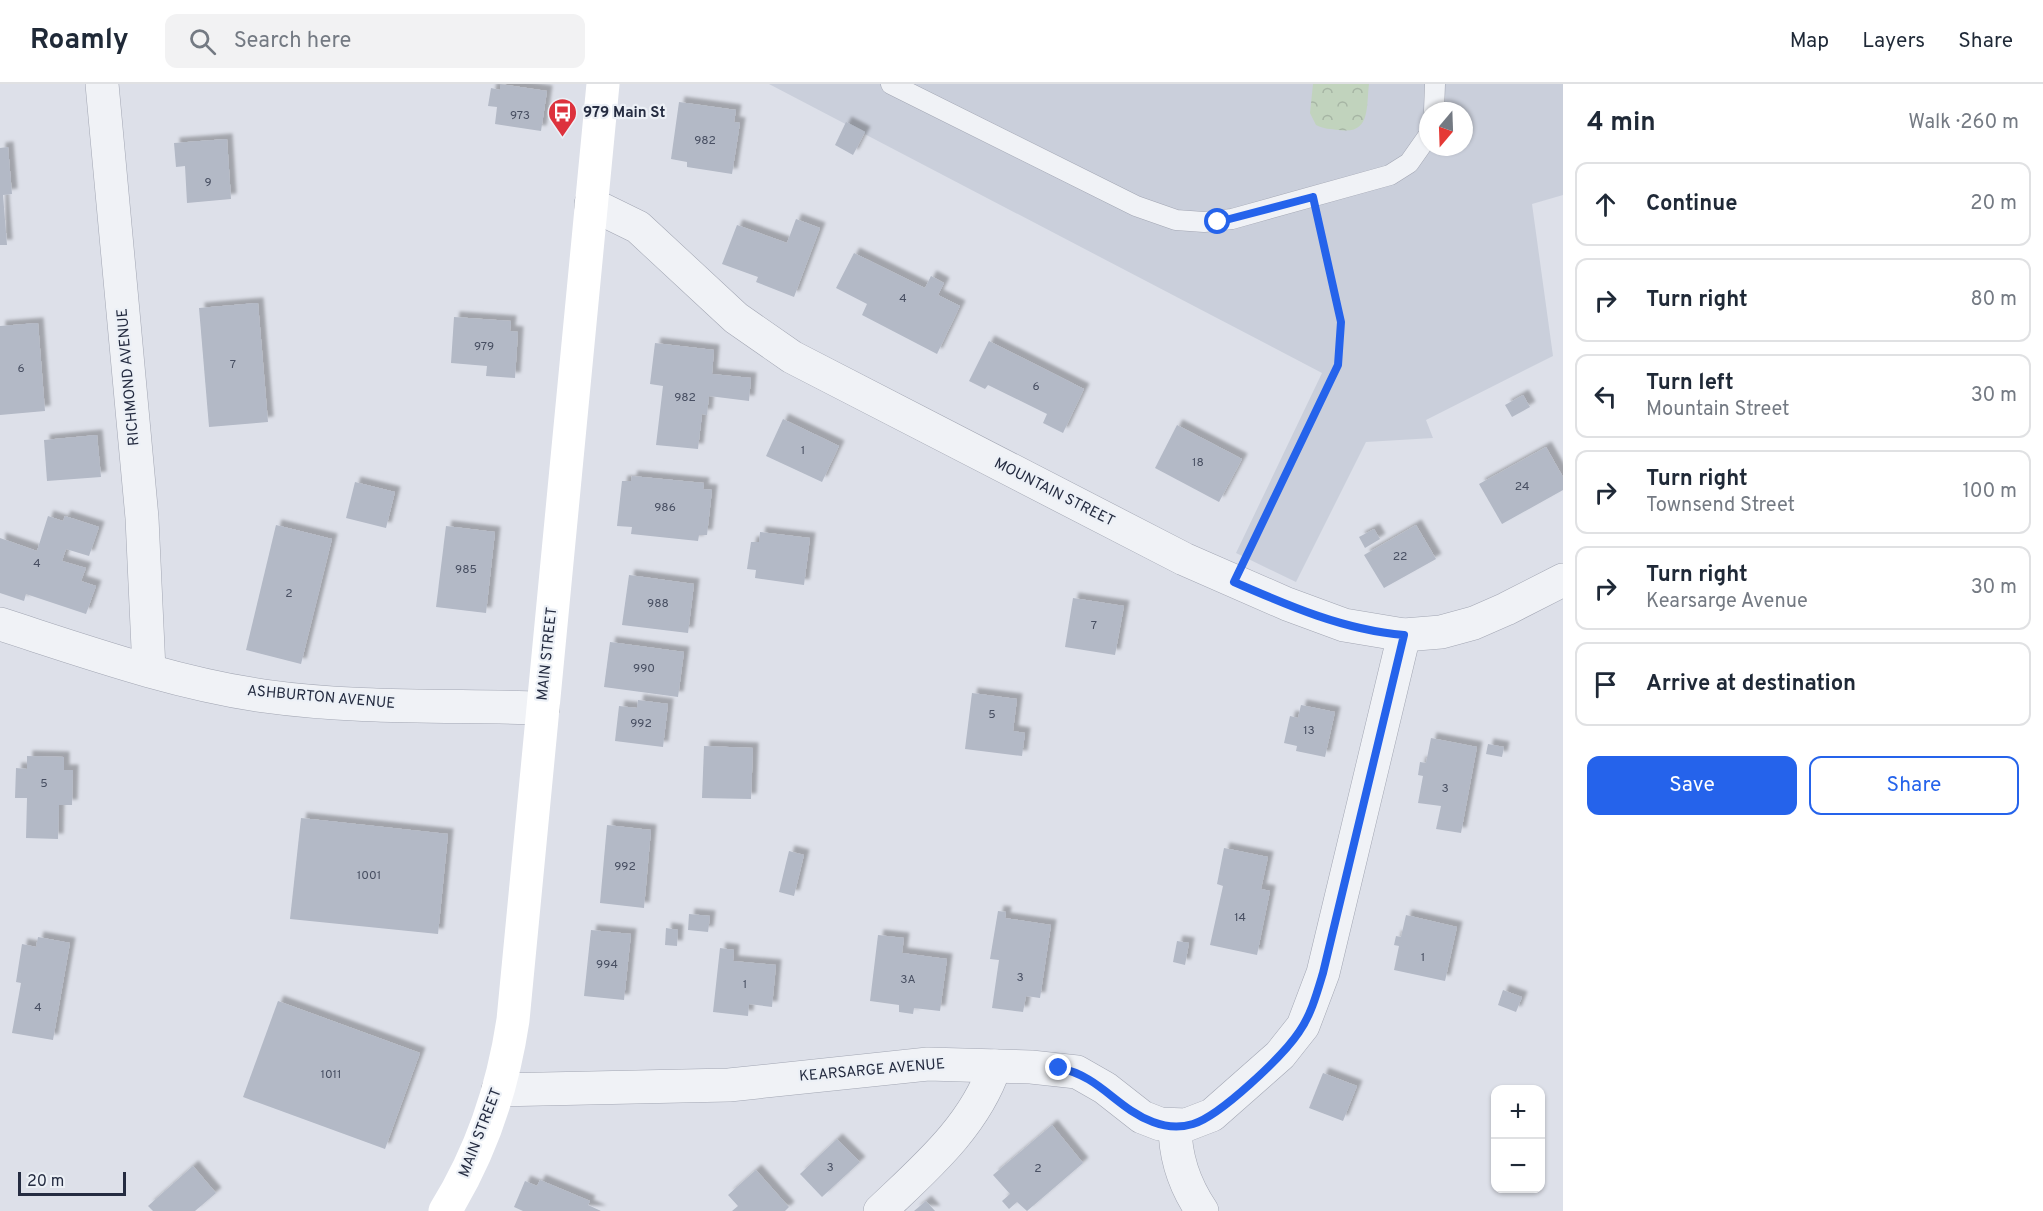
<!DOCTYPE html>
<html lang="en">
<head>
<meta charset="utf-8">
<style>
  body { margin:0; font-family:Overpass,sans-serif; background:#f2f2f3; color:#1f2937 }
  .controls { position:absolute; right:18px; bottom:18px; display:grid; overflow:hidden; border-radius:12px; box-shadow:0 2px 4px #0004 }
  .controls button { width:54px; height:54px; display:grid; place-items:center; padding:0; border:0; border-bottom:2px solid #e0e1e3; background:#fff; color:#1f2937; font:30px sans-serif }
  .compass { position:absolute; left:1419px; top:18px; width:54px; height:54px; border-radius:50%; background:#fff; box-shadow:0 2px 4px #0004; rotate:199deg }
  .scale { position:absolute; left:18px; bottom:15px; width:108px; box-sizing:border-box; padding-left:6px; border:3px solid #252c41; border-top:0; font-size:16px; line-height:21px; white-space:nowrap; color:#252c41; -webkit-text-stroke:4px #ecf0f6; paint-order:stroke }
  .stop { position:absolute; width:18px; height:18px; margin:-14px; border:4px solid #2563eb; border-radius:50%; background:#fff }
  .stop.end { background:#2563eb; border-color:#fff; box-shadow:0 2px 6px #0008 }
  .list { margin:0; padding:0; list-style:none }
  h2 { display:flex; justify-content:space-between; align-items:center; height:78px; margin:0; padding:0 24px; font-size:26px }
  h2 small { font-size:20px; font-weight:400; color:#747a83 }
  .list li { display:grid; grid-template-columns:39px 1fr auto; gap:18px; align-items:center; box-sizing:border-box; height:84px; margin:0 12px 12px; padding:0 12px; border:2px solid #e0e1e3; border-radius:12px }
  .list b { display:block; font-size:22px; white-space:nowrap }
  .list p { margin:0; font-size:20px; white-space:nowrap; color:#747a83 }
  .list em { font-size:20px; font-style:normal; color:#747a83 }
  .actions { display:flex; gap:12px; padding:18px 24px }
  .actions a { flex:1; padding:14px 0; border:2px solid #2563eb; border-radius:12px; text-align:center; font-size:21px; color:#2563eb }
  .actions .main { background:#2563eb; color:#fff }
  .icon { flex:none; width:33px; height:33px; fill:none; stroke:currentColor; stroke-width:2; stroke-linecap:round; stroke-linejoin:round }
  .map { position:relative; flex:none; width:1563px; height:1127px; overflow:hidden }
  header { display:flex; align-items:center; gap:36px; box-sizing:border-box; height:84px; padding:0 30px; background:#fff; border-bottom:2px solid #e0e1e3 }
  header strong { font-size:28px }
  nav { display:flex; gap:33px; margin-inline-start:auto; font-size:21px }
  .search { width:420px; height:54px; background:#f2f2f3; display:flex; align-items:center; gap:15px; box-sizing:border-box; padding:0 21px; border-radius:12px; color:#747a83; font-size:22px }
  main { display:flex }
  aside { flex:1; background:#fff }
  .map>svg:first-child { display:block }
</style>
</head>
<body>
<header>
<strong>Roamly</strong>
<div class="search"><svg class="icon" aria-label="search" viewBox="0 0 24 24"><circle cx="10" cy="10" r="6"/><path d="M15 15l6 6"/></svg>Search here</div>
<nav><a>Map</a><a>Layers</a><a>Share</a></nav>
</header>
<main>
<div class="map">
<svg width="1563" height="1127" viewBox="0 0 1563 1127">
  <defs>
    <pattern id="park-crowns" width="20" height="18" patternUnits="userSpaceOnUse" patternTransform="scale(1.5)"><rect width="20" height="18" fill="#c1d3bd"/><path d="M2 6a3 3 0 1 1 6 0M12 15a3 3 0 1 1 6 0" fill="none" stroke="#a6b5a4"/></pattern>
    <filter id="shadow"><feDropShadow dx="5.5" dy="-5.5" stdDeviation="1.5" flood-color="#0004"/></filter>
  </defs>
  <rect width="100%" height="100%" fill="#dde0e9"/>
  <path fill="#cacfdb" fill-rule="evenodd" d="M769 0H1563V111L1532 120 1553 272 1426 336 1433 354 1366 358 1296 498 1236 469 1322 289ZM1428 27H1464V63H1428Z"/>
  <path fill="url(#park-crowns)" d="M1313 0H1369C1366 23 1371 51 1339 46 1331 45 1323 45 1316 41L1310 29Z"/>
  <g fill="#b3b9c6" filter="url(#shadow)">
    <path d="M500 0 547 7 541 47 495 40 497 23 488 22 491 4 500 6Z"/>
    <path d="M679 18 736 26 734 38 740 39 732 90 687 83V78L671 75Z"/>
    <path d="M846 38 865 48 853 71 835 61Z"/>
    <path d="M227 55 231 115 187 119 185 82 176 83 174 59Z"/>
    <path d="M8 63 12 110 3 111 7 161H0V64Z"/>
    <path d="M796 135 820 144 794 213 756 198 758 193 722 180 737 141 787 159Z"/>
    <path d="M854 169 925 204 931 192 944 199 938 211 960 222 937 270 862 231 867 220 836 204Z"/>
    <path d="M258 219 268 338 209 343 199 224Z"/>
    <path d="M454 233 511 237 510 247 518 248 515 294 486 292 487 282 451 279Z"/>
    <path d="M38 239 45 327 0 331V242Z"/>
    <path d="M989 257 1084 305 1063 349 1043 339 1047 330 988 301 985 305 969 297Z"/>
    <path d="M655 259 714 266 712 290 751 294 749 317 709 312 707 331 702 330 698 365 656 361 663 302 650 300Z"/>
    <path d="M1523 311 1530 323 1512 333 1505 321Z"/>
    <path d="M783 335 839 362 822 398 766 372Z"/>
    <path d="M1177 341 1242 375 1219 418 1155 384Z"/>
    <path d="M97 351 101 393 47 397 44 356Z"/>
    <path d="M1546 363 1563 393V406L1502 440 1479 400Z"/>
    <path d="M632 392 704 399 703 405 712 406 707 451H699L698 457 631 450 632 443 617 442 622 397H631Z"/>
    <path d="M355 398 395 408 386 444 346 434Z"/>
    <path d="M48 432 63 437 65 432 99 443 89 472 66 465 62 477 86 484 81 497 96 502 86 530 26 510 24 517 0 509V454L37 467Z"/>
    <path d="M276 441 332 455 301 580 246 566Z"/>
    <path d="M1416 441 1436 475 1384 504 1364 471Z"/>
    <path d="M446 442 495 448 486 529 436 523Z"/>
    <path d="M1374 445 1380 455 1365 464 1359 453Z"/>
    <path d="M760 448 810 454 804 501 755 494 756 486 747 485 751 458H759Z"/>
    <path d="M629 491 694 500 688 549 622 541Z"/>
    <path d="M1073 514 1124 522 1115 571 1065 563Z"/>
    <path d="M610 558 684 568 678 613 604 603Z"/>
    <path d="M972 609 1017 615 1013 647 1025 649 1022 672 965 665Z"/>
    <path d="M638 616 668 620 663 663 615 657 619 622 637 624Z"/>
    <path d="M1301 621 1335 628 1325 673 1296 667 1297 662 1284 659 1290 632 1298 634Z"/>
    <path d="M1431 654 1477 663 1461 749 1436 745 1441 722 1418 719 1423 692 1418 691 1420 678 1426 679Z"/>
    <path d="M1488 660 1504 663 1502 673 1486 670Z"/>
    <path d="M704 662 753 664 751 715 702 714Z"/>
    <path d="M27 672 64 673V686H73L72 721H59L58 755 26 754 27 714H15L16 684 27 685Z"/>
    <path d="M301 734 448 750 438 850 290 835Z"/>
    <path d="M607 741 651 746 644 824 600 819Z"/>
    <path d="M1224 764 1268 773 1261 805 1270 807 1257 871 1210 861 1223 802 1217 800Z"/>
    <path d="M789 767 804 771 794 812 779 808Z"/>
    <path d="M998 827 1006 828 1005 834 1051 841 1040 914 1026 912 1023 928 992 924 999 876 990 875Z"/>
    <path d="M689 830 710 832 708 848 688 846Z"/>
    <path d="M1406 831 1457 843 1445 897 1394 886 1399 862 1394 861 1396 852 1401 853Z"/>
    <path d="M666 844 678 846 677 862 665 861Z"/>
    <path d="M591 846 631 850 624 916 584 912Z"/>
    <path d="M878 851 904 854 902 869 947 875 940 927 914 924 913 930 899 928V921L870 917Z"/>
    <path d="M38 853 70 859 53 956 12 949 21 899 16 898 22 860 36 863Z"/>
    <path d="M1177 857 1189 859 1185 881 1173 878Z"/>
    <path d="M720 864 734 866 733 877 776 881 772 923 749 920 748 932 713 928Z"/>
    <path d="M1503 906 1522 913 1516 928 1498 921Z"/>
    <path d="M278 917 420 969 385 1065 243 1013Z"/>
    <path d="M1323 989 1357 1002 1343 1037 1309 1024Z"/>
    <path d="M1052 1041 1083 1079 1027 1127 1017 1118 1009 1125 1002 1117 1010 1110 993 1091Z"/>
    <path d="M837 1055 860 1078 822 1113 800 1090Z"/>
    <path d="M193 1082 216 1109 195 1127H153L148 1122Z"/>
    <path d="M756 1086 789 1123 785 1127H732L738 1122 728 1111Z"/>
    <path d="M540 1096 590 1117 588 1121 601 1127H523L514 1123 525 1097 537 1102Z"/>
    <path d="M926 1117 935 1127H914Z"/>
  </g>
  <g fill="none" stroke-linecap="round" stroke-linejoin="round">
    <defs>
      <g id="lane">
        <path d="M891 0 1136 122 1176 136 1204 138 1232 135 1390 91 1409 79 1428 52"/>
        <path d="M1434 27 1435 0"/>
      </g>
      <g id="street">
        <path d="M102 0 142 434 149 586"/>
        <path d="M591 120 638 143 736 234 792 273 1184 475 1287 520 1344 541 1404 551 1441 548 1474 539 1506 525 1563 496"/>
        <path d="M0 540C87 568 174 599 264 612 356 625 451 621 543 624"/>
        <path d="M498 1006 729 1001 928 980 1031 983 1077 988 1105 1004 1142 1033 1160 1040 1186 1041 1212 1031 1280 971 1303 942 1323 889 1404 551"/>
        <path d="M1175 1042C1175 1073 1185 1102 1202 1127"/>
        <path d="M880 1127C925 1084 974 1043 995 982"/>
      </g>
    </defs>
    <use href="#lane" stroke="#a2a6b3" stroke-width="21"/>
    <use href="#street" stroke="#a2a6b3" stroke-width="34"/>
    <path stroke="#b7bbc3" stroke-width="4" stroke-dasharray="4.5 4.5" stroke-linecap="butt" d="M1249 467 1338 281 1341 238 1319 141"/>
    <use href="#lane" stroke="#f0f2f6" stroke-width="20"/>
    <use href="#street" stroke="#f0f2f6" stroke-width="33"/>
    <path stroke="#fff" stroke-width="33" d="M445 1127C481 1069 503 1003 513 936L603 0"/>
  </g>
  <g fill="none" stroke-linecap="round" stroke-linejoin="round">
    <path stroke="#2563eb" stroke-width="8" d="M1059 984C1100 992 1116 1024 1153 1038 1166 1043 1180 1044 1193 1040 1220 1032 1283 972 1299 948 1311 931 1317 909 1323 889L1404 551C1344 546 1289 522 1234 498L1338 281 1341 238 1313 113 1218 138"/>
  </g>
  <defs>
    <symbol id="bus-pin" viewBox="-11 -11 22 30"><path d="M0 17L-7.5 6A9.5 9.5 0 1 1 7.5 6Z" fill="#dd323d" stroke="#ecf0f6"/><path d="M-5-6H5V4H4V6H2V4H-2V6H-4V4H-5ZM-3.5-4V0h7V-4ZM-3.5 1.2v1.5H-2V1.2ZM2 1.2v1.5H3.5V1.2Z" fill="#fff"/></symbol>
  </defs>
  <g fill-rule="evenodd">
    <use href="#bus-pin" x="546" y="12" width="33" height="45"/>
  </g>
  <g text-anchor="middle" dominant-baseline="central" stroke-width="4.5" stroke-linejoin="round" paint-order="stroke">
    <g font-size="12" fill="#484f62">
      <text x="520" y="32">973</text>
      <text x="705" y="57">982</text>
      <text x="208" y="99">9</text>
      <text x="903" y="215">4</text>
      <text x="484" y="263">979</text>
      <text x="233" y="281">7</text>
      <text x="21" y="285">6</text>
      <text x="1036" y="303">6</text>
      <text x="685" y="314">982</text>
      <text x="803" y="367">1</text>
      <text x="1198" y="379">18</text>
      <text x="1522" y="403">24</text>
      <text x="665" y="424">986</text>
      <text x="1400" y="473">22</text>
      <text x="37" y="480">4</text>
      <text x="466" y="486">985</text>
      <text x="289" y="510">2</text>
      <text x="658" y="520">988</text>
      <text x="1094" y="542">7</text>
      <text x="644" y="585">990</text>
      <text x="992" y="631">5</text>
      <text x="641" y="640">992</text>
      <text x="1309" y="647">13</text>
      <text x="44" y="700">5</text>
      <text x="1445" y="705">3</text>
      <text x="625" y="783">992</text>
      <text x="369" y="792">1001</text>
      <text x="1240" y="834">14</text>
      <text x="1423" y="874">1</text>
      <text x="607" y="881">994</text>
      <text x="1020" y="894">3</text>
      <text x="908" y="896">3A</text>
      <text x="745" y="901">1</text>
      <text x="38" y="924">4</text>
      <text x="331" y="991">1011</text>
      <text x="830" y="1084">3</text>
      <text x="1038" y="1085">2</text>
    </g>
    <g font-size="15" font-weight="bold" fill="#252c41" stroke="#ecf0f6" text-anchor="start">
      <text x="583" y="29">979 Main St</text>
    </g>
    <g font-size="15" fill="#252c41" stroke="#ecf0f6">
      <text transform="translate(129 293) rotate(-95)">RICHMOND AVENUE</text>
      <text transform="translate(1054 409) rotate(27)">MOUNTAIN STREET</text>
      <text transform="translate(548 570) rotate(-84)">MAIN STREET</text>
      <text transform="translate(321 614) rotate(5)">ASHBURTON AVENUE</text>
      <text transform="translate(872 987) rotate(-5)">KEARSARGE AVENUE</text>
      <text transform="translate(481 1049) rotate(-69)">MAIN STREET</text>
    </g>
  </g>
</svg>
<div class="controls">
<button>+</button>
<button>−</button>
</div>
<svg class="compass" viewBox="-18 -18 36 36"><path d="M0-13l5 13h-10z" fill="#e53935"/><path d="M0 13l5-13h-10z" fill="#747a83"/></svg>
<div class="scale">20 m</div>
<div class="stop" style="left:1218px;top:138px"></div>
<div class="stop end" style="left:1059px;top:984px"></div>
</div>
<aside>
<h2>4 min<small>Walk · 260 m</small></h2>
<ul class="list">
<li><svg class="icon" aria-label="ahead" viewBox="0 0 24 24"><path d="M12 20V5M6 11l6-6 6 6"/></svg><div><b>Continue</b></div><em>20 m</em></li>
<li><svg class="icon" aria-label="right" viewBox="0 0 24 24"><path d="M7 20v-9h11M14 6l5 5-5 5"/></svg><div><b>Turn right</b></div><em>80 m</em></li>
<li><svg class="icon" aria-label="left" viewBox="0 0 24 24"><path d="M17 20v-9H6M10 6l-5 5 5 5"/></svg><div><b>Turn left</b><p>Mountain Street</p></div><em>30 m</em></li>
<li><svg class="icon" aria-label="right" viewBox="0 0 24 24"><path d="M7 20v-9h11M14 6l5 5-5 5"/></svg><div><b>Turn right</b><p>Townsend Street</p></div><em>100 m</em></li>
<li><svg class="icon" aria-label="right" viewBox="0 0 24 24"><path d="M7 20v-9h11M14 6l5 5-5 5"/></svg><div><b>Turn right</b><p>Kearsarge Avenue</p></div><em>30 m</em></li>
<li><svg class="icon" aria-label="arrive" viewBox="0 0 24 24"><path d="M6 21V4h12l-3 4 3 4H6"/></svg><div><b>Arrive at destination</b></div></li>
</ul>
<div class="actions"><a class="main">Save</a><a>Share</a></div>
</aside>
</main>
</body>
</html>
